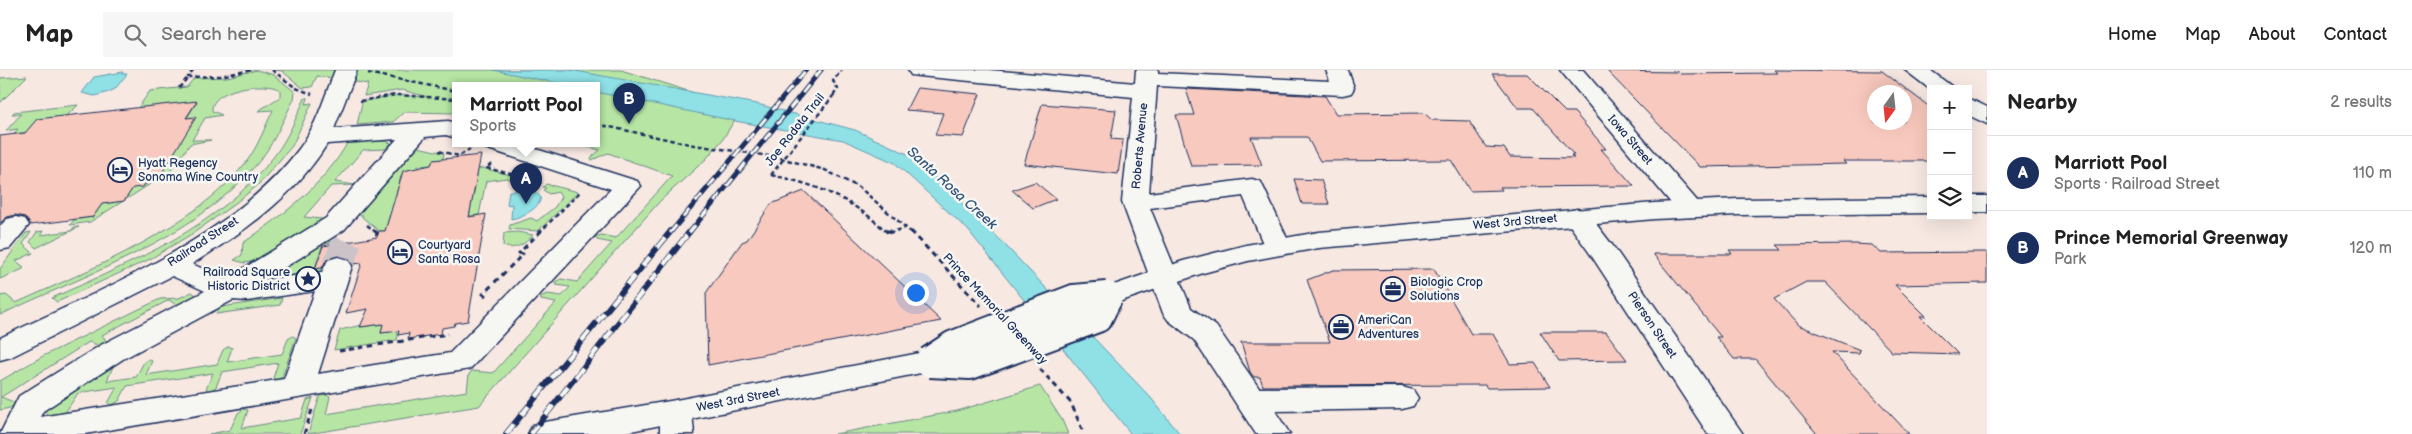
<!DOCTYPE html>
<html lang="en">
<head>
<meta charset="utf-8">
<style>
  body { margin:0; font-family:"Balsamiq Sans",sans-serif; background:#f6f6f6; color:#222 }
  .controls { position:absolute; right:15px; top:15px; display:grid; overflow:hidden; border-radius:0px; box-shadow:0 5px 20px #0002 }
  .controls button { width:45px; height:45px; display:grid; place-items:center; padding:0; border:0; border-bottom:1px solid #e0e0e0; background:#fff; color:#222; font:25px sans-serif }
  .compass { position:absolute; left:1867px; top:15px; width:45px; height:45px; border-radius:50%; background:#fff; box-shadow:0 5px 20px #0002; rotate:195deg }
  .you { position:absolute; left:915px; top:222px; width:18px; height:18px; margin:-12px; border:4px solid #fff; border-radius:50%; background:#1a73e8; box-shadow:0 0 0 8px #1a73e833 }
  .badge { display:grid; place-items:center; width:32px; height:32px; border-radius:50%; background:#1b2f5e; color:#fff; font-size:16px; font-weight:700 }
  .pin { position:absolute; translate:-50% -41px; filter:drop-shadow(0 1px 2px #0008) }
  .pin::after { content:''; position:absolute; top:26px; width:18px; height:15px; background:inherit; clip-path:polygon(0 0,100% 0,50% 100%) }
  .popup { position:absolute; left:452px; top:12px; width:148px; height:65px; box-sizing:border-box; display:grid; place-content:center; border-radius:0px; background:#fff; filter:drop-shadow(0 1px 4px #0005); font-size:16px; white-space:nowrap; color:#767676 }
  .popup b { font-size:19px; color:#222 }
  .popup::after { content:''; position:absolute; left:50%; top:100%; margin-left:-10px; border:10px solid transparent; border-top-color:#fff }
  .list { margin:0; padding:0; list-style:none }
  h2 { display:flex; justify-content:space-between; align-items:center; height:65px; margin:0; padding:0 20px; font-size:21px }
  h2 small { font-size:16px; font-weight:400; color:#767676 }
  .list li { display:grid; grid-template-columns:32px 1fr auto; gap:15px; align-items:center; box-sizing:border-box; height:75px; padding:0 20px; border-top:1px solid #e0e0e0 }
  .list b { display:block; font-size:19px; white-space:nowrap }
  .list p { margin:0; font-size:16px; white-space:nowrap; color:#767676 }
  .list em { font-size:16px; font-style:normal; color:#767676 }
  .icon { flex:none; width:28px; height:28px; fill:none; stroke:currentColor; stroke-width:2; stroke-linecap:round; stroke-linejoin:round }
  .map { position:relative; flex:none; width:1987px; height:364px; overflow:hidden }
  header { display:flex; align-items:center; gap:30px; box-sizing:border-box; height:70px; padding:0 25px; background:#fff; border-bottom:1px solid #e0e0e0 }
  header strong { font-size:24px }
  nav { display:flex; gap:28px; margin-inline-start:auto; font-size:18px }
  .search { width:350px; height:45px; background:#f6f6f6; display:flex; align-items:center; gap:12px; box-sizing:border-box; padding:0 18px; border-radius:0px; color:#767676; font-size:19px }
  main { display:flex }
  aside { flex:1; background:#fff }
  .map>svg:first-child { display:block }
</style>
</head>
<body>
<header>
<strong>Map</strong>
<div class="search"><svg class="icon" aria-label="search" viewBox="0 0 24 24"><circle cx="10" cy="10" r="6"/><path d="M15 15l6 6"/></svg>Search here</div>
<nav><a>Home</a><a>Map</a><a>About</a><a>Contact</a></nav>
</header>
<main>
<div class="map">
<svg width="1987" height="364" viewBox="0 0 1987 364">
  <rect width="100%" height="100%" fill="#f7e8e2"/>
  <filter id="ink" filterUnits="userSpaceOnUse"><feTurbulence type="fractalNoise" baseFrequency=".02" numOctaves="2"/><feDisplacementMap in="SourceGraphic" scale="10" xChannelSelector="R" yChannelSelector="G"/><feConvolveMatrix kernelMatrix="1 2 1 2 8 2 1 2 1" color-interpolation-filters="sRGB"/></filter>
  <g filter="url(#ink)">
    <g fill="#b7e6a4" stroke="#698a81">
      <path d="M257 0 274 5 295 22 294 29C282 52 273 76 256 95 192 170 86 204 0 245V226L6 225 16 233C89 200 198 156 247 91 258 76 265 57 273 40L258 41 280 27V20C266 10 209 19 212 41L222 45 205 48 192 70H211L190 74 169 103 161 104 187 48 197 32 138 38 150 21 187 17 194 8 227 7Z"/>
      <path d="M275 0H621L742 38 723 69 706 89 660 131 479 336 308 364 320 326 327 325 330 327 326 344 467 321 469 304 472 301 493 303 556 233 541 230 540 227 547 224 562 226 570 217 556 215 555 212 561 209 577 212 612 173 597 170 595 167 601 165 616 168 672 106 608 83 592 90 591 88 600 80 572 73H596V15H456V43L404 42 393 52 357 55 362 33 365 31 394 25 428 27 402 20 364 26 368 14 317 6 312 17 303 18 282 1Z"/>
      <path d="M27 6 0 33V8Z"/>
      <path d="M305 28H308L306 34 312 33 292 76 285 84 258 115 233 135 195 162 150 189 57 232 52 228C130 193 222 156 275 85 288 68 296 48 305 28Z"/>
      <path d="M78 35C64 52 36 62 14 64L18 59 6 61 21 44H12L14 42Z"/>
      <path d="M385 71 391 73 385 79 363 80 335 112 355 115 331 116 304 147 322 149V150L254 191 245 193 234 190 242 185 243 173C282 146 324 115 348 72Z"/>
      <path d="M418 77 444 83 443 89 433 90 431 95 418 96 417 99 403 101 385 161H379L362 147 363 145H358Z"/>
      <path d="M483 98 542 113 538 116 506 108 486 111 479 145 469 146 478 99Z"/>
      <path d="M152 113 90 152 70 155 74 150 93 147 102 134 124 131 133 118Z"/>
      <path d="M546 114 578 122 538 161 509 159 510 155 531 148 537 151 555 137 561 127 558 122 549 124 543 120 546 118 543 117Z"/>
      <path d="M74 157H79L36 178 30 172 37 162 43 161 41 165 71 161Z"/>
      <path d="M31 162 23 174 33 183 16 191 24 197 23 199 0 209V199L26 163Z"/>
      <path d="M518 162 533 165C525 174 515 181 503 176L504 163Z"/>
      <path d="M329 171 333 173 323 174 315 198 327 197 321 203 278 209 274 207 277 202Z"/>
      <path d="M192 222 197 226 178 236 169 230 102 265 108 273 100 276 89 272 1 327 16 333 10 338 0 340V311L43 286 160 229 179 228Z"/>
      <path d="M282 228 280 235 216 244 219 238 222 237Z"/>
      <path d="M383 254 381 263 399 261 397 270 334 280 340 260 362 255 361 257Z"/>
      <path d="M293 266 296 268 282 307 277 310 273 308 278 293 222 302 216 317 209 321 206 319 213 303 127 316 119 331 112 335 108 333 117 317 78 323 65 343 50 346 44 341 45 337 114 294 107 311 136 307 144 292 149 289 152 291 146 305 217 294 223 280 229 276 232 278 227 292 282 284 288 269Z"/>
      <path d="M1040 316 1062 350 1068 364H835L957 341Z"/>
      <path d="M313 328 300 364H209L230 360 238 343 244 339 248 340 242 358 301 348 307 330Z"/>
    </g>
    <g fill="#8fe1e6" stroke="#619ab0">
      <path d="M493 0H570L757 34 855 60 912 86 985 154 1151 328 1180 364H1131L968 160 895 93 843 70 740 52 596 22V15H566Z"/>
      <path d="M123 2 122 4H127L115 19 109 22 95 26 82 23 94 7Z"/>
      <path d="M521 120C559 122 533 145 511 149L512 134 507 135 509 121Z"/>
    </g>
    <g fill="#f8c9be" stroke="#1b2f5e" fill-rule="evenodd">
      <path d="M1774 0 1882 1 1931 38V91H1843L1846 94 1700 97 1607 1 1678 2 1680 4 1777 3ZM1874 22H1904V52H1874Z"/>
      <path d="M1492 4H1527L1565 42H1574L1606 79H1601L1634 116 1500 117 1502 120 1470 121 1451 90 1320 91 1307 67H1251L1262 95 1191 96 1176 45H1194L1186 19 1325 26 1336 44 1424 43 1432 50 1469 51 1486 77 1504 78 1510 87 1574 88 1571 85H1574L1533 38H1518Z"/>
      <path d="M917 18 980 24 963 67 935 65 943 43 906 40Z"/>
      <path d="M197 31 186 48 196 47 157 111 146 112 143 117 133 118 124 131 102 134 93 147 31 155 25 147 16 145 7 147 0 153V66L25 63 37 49Z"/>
      <path d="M1042 34 1116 40 1111 69 1123 70 1118 104 1024 94Z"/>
      <path d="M481 85 469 147 486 144 468 251 455 253 454 256 442 258 441 264 408 269 409 263 398 265 399 261 381 263 383 254 360 257 368 239 346 243 362 193 353 194 349 188 337 185 327 188 322 198 315 199 323 176 377 167 379 161H385L403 101 431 95 433 90Z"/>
      <path d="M1294 109 1321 110 1329 134H1302Z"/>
      <path d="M1035 112 1056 129 1033 138 1012 120Z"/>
      <path d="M804 121 941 251 708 295 706 223 742 172 747 170 771 134Z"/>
      <path d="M1855 174 1872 175 1881 183 1987 182V213L1895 215 1926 246H1920L1958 284 1892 282 1825 212H1806L1774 229 1798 255 1860 280 1859 283 1832 282 1909 364H1817L1755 289H1734L1716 267H1721L1653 184H1732L1729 180H1782L1777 175Z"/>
      <path d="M1434 199 1471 264H1493L1510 294 1535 293 1550 317 1487 318 1485 315 1263 316 1260 307H1254L1250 302 1241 272H1330L1307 210 1333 200Z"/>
      <path d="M1540 262H1606L1627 290 1559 291Z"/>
    </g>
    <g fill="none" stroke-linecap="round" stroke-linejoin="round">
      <path stroke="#cbc3c8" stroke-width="30" stroke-dasharray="30 15" stroke-linecap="butt" d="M338 196 347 171"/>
      <defs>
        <g id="minor">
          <path d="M335 0H357L334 59 448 51 456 53V68L446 65 425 67 344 160 265 210 322 202 328 190 338 187 348 190 352 196 318 304 450 283 611 119 485 78 481 73H517L637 111 641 116 470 299 85 364H0L19 326 101 275 205 221 172 206 11 287 0 290V268C100 220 231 169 299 79 316 57 325 26 335 0ZM397 69 326 148 226 209 192 194C244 162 295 126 327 74ZM315 221 284 309 40 347 43 341 123 289 233 230 247 231Z"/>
          <path d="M908 0H989L1135 13 1136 0H1158V3L1330 11 1326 0H1348L1354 18 1351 23 1343 25 1157 16 1149 123 1252 109 1261 112 1291 177 1287 183 1277 185 1267 183 1243 126 1150 138 1191 238 1216 256 1259 318 1402 317 1413 320 1418 328 1413 336 1402 339 1275 341 1290 364H1256L1194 270 1168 250 1163 243 1122 132 1133 27 919 6 911 5Z"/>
          <path d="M1560 0H1583L1699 133 1703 139 1699 145 1690 147 1681 145Z"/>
          <path d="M1905 0H1930L1955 19 1931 20Z"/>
          <path d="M1968 28 1987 37V54L1968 45Z"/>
          <path d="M1577 139 1586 141 1613 176 1743 364H1708L1591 185 1564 147 1568 141Z"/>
          <path d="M16 147 25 149 29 155 10 178 0 180V156L7 149Z"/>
          <path d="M676 330 688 334 692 342 694 364H660V342L664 334Z"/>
        </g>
        <g id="major">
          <rect x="1968" y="126" width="19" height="16"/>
          <path d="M1931 127V143L1738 145 1655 149 1319 178 1248 191 1203 203 1107 236 1097 233 1093 227 1097 221 1183 191 1246 175 1319 162 1655 133 1738 129Z"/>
          <path d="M930 281 941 285 946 292 941 299 616 364H528L533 355 545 352 676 330Z"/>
        </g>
      </defs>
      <use href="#minor" stroke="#1b2f5e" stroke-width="3"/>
      <use href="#major" stroke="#1b2f5e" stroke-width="3"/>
      <g stroke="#1b2f5e" stroke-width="2.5" stroke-dasharray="4.5 3" stroke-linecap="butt">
        <path d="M193 0 188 7 220 6 252 0"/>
        <path d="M272 0 296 18 312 24"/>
        <path d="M368 3 456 21"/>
        <path d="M179 18 188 7"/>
        <path d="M833 26 838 19 833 11 842 0"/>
        <path d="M360 31 396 25 456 29"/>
        <path d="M596 54 694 75 776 87 825 100 860 118 912 163"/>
        <path d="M439 81 459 86 470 79"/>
        <path d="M492 94 486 98 515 105"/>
        <path d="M771 105C819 115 852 129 888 163"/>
        <path d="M367 155 377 163"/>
        <path d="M539 163 580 122"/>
        <path d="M889 163 905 158"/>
      </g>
      <g stroke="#1b2f5e" stroke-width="3" stroke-dasharray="5.5 4.5" stroke-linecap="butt">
        <path d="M375 161 377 163 376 167"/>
        <path d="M886 161H894"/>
        <path d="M911 161 981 236"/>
        <path d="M486 226 483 224 523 184 519 183 541 161"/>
        <path d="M339 281 448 264"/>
        <path d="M1040 299 1071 333 1084 364"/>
        <path d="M304 364 312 340"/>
      </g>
      <use href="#minor" fill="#f6f6f2" fill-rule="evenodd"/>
      <use href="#major" fill="#f6f6f2" fill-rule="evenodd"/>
      <defs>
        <g id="rail-far1">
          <path d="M670 163 806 0"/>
          <path d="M689 163 821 0"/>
        </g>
        <g id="rail">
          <path d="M506 364 671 161"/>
          <path d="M531 364 690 161"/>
        </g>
      </defs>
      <use href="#rail-far1" stroke="#1b2f5e" stroke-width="5"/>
      <use href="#rail" stroke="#1b2f5e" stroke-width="6"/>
      <use href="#rail-far1" stroke="#f6f6f2" stroke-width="3" stroke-dasharray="10" stroke-linecap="butt"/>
      <use href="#rail" stroke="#f6f6f2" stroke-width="4.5" stroke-dasharray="12" stroke-linecap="butt"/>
      <defs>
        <g id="major-bridge">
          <path d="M930 292 970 294 1097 247 1107 227"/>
          <path d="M930 292 954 276 1074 230 1107 227"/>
        </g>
      </defs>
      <use href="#major-bridge" stroke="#1b2f5e" stroke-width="34" stroke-linecap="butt"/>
      <path stroke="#1b2f5e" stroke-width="2.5" stroke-dasharray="4.5 3" stroke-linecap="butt" d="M771 105 833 26"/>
      <use href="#major-bridge" stroke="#f6f6f2" stroke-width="30"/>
    </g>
  </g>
  <defs>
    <symbol id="hotel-ring" viewBox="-11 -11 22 22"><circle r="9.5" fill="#f6f6f2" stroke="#1b2f5e" stroke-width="1.5"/><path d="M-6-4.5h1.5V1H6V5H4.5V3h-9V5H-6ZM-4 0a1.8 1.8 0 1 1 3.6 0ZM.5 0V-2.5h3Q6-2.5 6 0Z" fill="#1b2f5e"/></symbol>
    <symbol id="sight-ring" viewBox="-11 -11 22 22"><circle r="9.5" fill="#f6f6f2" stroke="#1b2f5e" stroke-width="1.5"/><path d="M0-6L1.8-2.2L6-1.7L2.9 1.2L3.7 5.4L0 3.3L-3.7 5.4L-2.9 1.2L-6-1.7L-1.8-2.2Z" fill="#1b2f5e"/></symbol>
    <symbol id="office-ring" viewBox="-11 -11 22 22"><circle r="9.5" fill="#f6f6f2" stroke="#1b2f5e" stroke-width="1.5"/><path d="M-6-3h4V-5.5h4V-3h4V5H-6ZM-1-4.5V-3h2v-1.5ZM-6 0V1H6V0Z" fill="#1b2f5e"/></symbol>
  </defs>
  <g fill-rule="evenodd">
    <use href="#hotel-ring" x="106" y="86" width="28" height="28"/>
    <use href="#hotel-ring" x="386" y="168" width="28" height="28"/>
    <use href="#sight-ring" x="294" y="195" width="28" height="28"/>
    <use href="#office-ring" x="1379" y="205" width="28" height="28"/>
    <use href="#office-ring" x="1327" y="243" width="28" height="28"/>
  </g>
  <g text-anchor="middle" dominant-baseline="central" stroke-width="5" stroke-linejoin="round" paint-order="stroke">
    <g font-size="12" fill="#1b2f5e" stroke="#f6f6f2">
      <text transform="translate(795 60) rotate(-52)">Joe Rodota Trail</text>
      <text transform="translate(1630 70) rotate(49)">Iowa Street</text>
      <text transform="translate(1140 76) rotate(-85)">Roberts Avenue</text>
      <text transform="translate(1515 152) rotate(-5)">West 3rd Street</text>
      <text transform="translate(203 172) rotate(-33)">Railroad Street</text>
      <text transform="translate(995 239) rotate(47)">Prince Memorial Greenway</text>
      <text transform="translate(1652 255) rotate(56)">Pierson Street</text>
      <text transform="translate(738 330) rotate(-11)">West 3rd Street</text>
    </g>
    <g font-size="12" fill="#1b2f5e" stroke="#f6f6f2" text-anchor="start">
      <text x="138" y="93">Hyatt Regency<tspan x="138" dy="14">Sonoma Wine Country</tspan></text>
      <text x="418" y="175">Courtyard<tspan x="418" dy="14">Santa Rosa</tspan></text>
      <text x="290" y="202" text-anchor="end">Railroad Square<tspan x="290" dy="14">Historic District</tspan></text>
      <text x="1410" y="212">Biologic Crop<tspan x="1410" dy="14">Solutions</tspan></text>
      <text x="1358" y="250">AmeriCan<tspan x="1358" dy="14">Adventures</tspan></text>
    </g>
    <g font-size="14" font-style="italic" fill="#325379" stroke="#f6f6f2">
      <text transform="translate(952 118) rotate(42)">Santa Rosa Creek</text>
    </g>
  </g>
</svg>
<div class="controls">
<button>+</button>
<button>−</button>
<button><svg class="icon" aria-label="layers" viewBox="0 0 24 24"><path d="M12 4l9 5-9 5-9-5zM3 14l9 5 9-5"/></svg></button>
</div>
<svg class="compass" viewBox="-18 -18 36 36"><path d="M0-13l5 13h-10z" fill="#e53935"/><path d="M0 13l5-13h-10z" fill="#767676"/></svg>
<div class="you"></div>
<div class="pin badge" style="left:526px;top:134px">A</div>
<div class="popup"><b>Marriott Pool</b>Sports</div>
<div class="pin badge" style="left:629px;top:54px">B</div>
</div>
<aside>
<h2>Nearby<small>2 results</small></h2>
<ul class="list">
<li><span class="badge">A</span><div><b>Marriott Pool</b><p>Sports · Railroad Street</p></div><em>110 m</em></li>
<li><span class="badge">B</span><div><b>Prince Memorial Greenway</b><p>Park</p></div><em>120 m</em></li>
</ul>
</aside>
</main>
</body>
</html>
